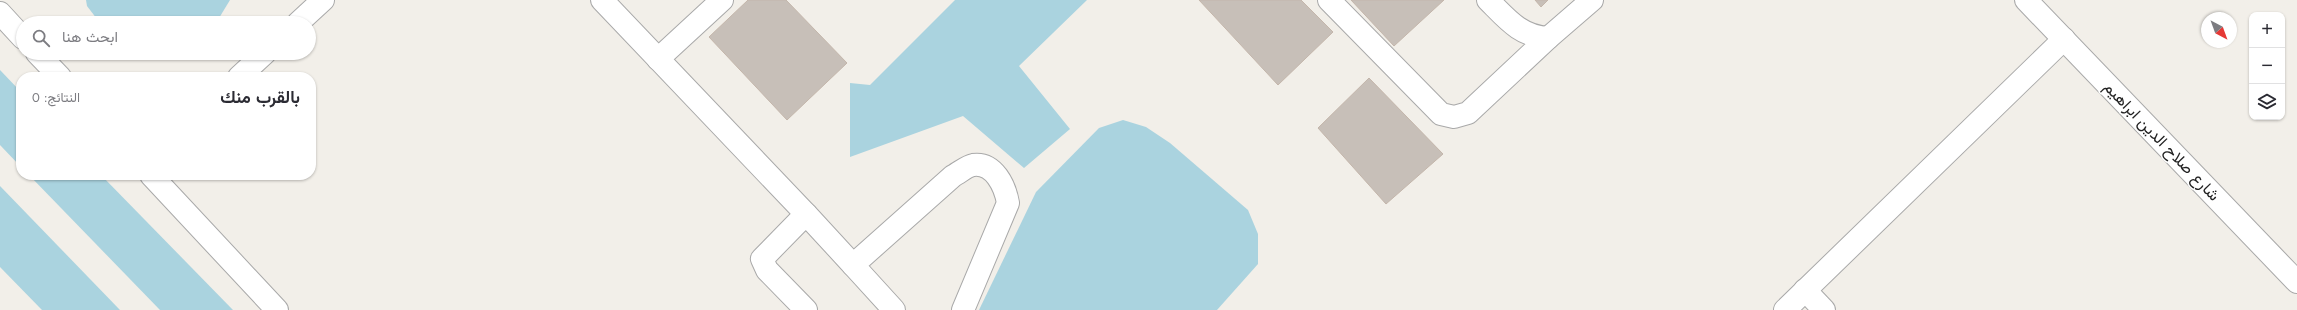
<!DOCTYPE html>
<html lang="ar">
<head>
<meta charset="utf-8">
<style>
  body { margin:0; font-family:Jost,Vazirmatn,sans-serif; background:#f7f7f7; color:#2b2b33; direction:rtl }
  .controls { position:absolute; right:12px; top:12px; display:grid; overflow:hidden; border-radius:8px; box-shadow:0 1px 3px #0004 }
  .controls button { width:36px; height:36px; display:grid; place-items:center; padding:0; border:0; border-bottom:1px solid #e1e1e2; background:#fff; color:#2b2b33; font:20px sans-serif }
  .compass { position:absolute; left:2201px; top:12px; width:36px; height:36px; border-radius:50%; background:#fff; box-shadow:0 1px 3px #0004; rotate:139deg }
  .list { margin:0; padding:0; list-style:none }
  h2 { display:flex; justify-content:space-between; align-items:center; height:52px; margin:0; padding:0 16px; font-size:17px }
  h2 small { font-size:13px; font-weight:400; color:#7c7c81 }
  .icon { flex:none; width:22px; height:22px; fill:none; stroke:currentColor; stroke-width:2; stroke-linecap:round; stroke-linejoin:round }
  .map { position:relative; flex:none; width:2297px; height:310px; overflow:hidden; direction:ltr }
  .search { position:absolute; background:#fff; box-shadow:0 1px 3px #0004; left:16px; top:16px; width:300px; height:44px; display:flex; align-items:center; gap:10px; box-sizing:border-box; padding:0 14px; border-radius:22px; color:#7c7c81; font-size:15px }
  .panel { position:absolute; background:#fff; box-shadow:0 1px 3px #0004; left:16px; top:72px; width:300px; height:108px; border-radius:16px; direction:rtl }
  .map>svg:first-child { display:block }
</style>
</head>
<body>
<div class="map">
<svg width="2297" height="310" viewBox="0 0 2297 310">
  <rect width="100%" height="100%" fill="#f2efe9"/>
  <g fill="#aad3df">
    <path d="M86 0H230L216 23H100L87 6Z"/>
    <path d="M955 0H1087L1019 66 1070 129 1024 168 963 116 850 157V83L870 85Z"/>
    <path d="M0 70 21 92V167L0 145Z"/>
    <path d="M1123 120 1146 127 1170 143 1248 210 1258 234V264L1217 310H979L1036 192 1099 128Z"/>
    <path d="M29 175H101L233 310H160Z"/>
    <path d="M0 186 120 310H42L0 267Z"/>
  </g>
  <g fill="#c7bfb8" stroke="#c4b6ab">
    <path d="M748 0H786L847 63 787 120 709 37Z"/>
    <path d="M1199 0H1301L1333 32 1278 85Z"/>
    <path d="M1351 0H1444L1394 46Z"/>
    <path d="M1535 0H1548L1541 7Z"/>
    <path d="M1369 78 1443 154 1386 204 1318 128Z"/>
  </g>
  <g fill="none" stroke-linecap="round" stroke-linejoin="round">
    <defs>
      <g id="minor">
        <path d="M602 0 806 214"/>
        <path d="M1329 0 1441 114 1454 117 1468 113 1548 38"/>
        <path d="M1488 0C1507 19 1520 36 1548 38L1592 0"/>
        <path d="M2026 0 2297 282"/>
        <path d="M0 13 23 38"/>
        <path d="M298 23 323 0"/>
        <path d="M37 53 60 77"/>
        <path d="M658 59 722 0"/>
        <path d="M239 77 265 53"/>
        <path d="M151 175 277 310"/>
        <path d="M1805 290 1824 310"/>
        <path d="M806 310 767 270 762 259 806 214 853 265"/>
        <path d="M894 310 853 265 953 176C959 173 967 166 973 165 994 162 1005 186 1008 203L963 310"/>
        <path d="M1785 310 2064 39"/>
      </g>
    </defs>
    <use href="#minor" stroke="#a9a9a9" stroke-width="24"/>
    <use href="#minor" stroke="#fff" stroke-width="22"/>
  </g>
  <g text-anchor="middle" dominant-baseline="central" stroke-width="3" stroke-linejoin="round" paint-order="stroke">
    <g font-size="16" fill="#222" stroke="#fff">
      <text transform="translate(2162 141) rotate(46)">شارع صلاح الدين ابراهيم</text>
    </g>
  </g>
</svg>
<div class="controls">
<button>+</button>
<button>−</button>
<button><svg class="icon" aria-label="layers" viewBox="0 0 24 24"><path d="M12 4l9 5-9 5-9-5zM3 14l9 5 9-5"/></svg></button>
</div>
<svg class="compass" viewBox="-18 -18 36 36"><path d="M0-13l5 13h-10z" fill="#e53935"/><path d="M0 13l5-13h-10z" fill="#7c7c81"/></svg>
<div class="search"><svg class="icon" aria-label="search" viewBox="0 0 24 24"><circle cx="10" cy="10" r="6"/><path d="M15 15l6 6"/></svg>ابحث هنا</div>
<section class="panel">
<h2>بالقرب منك<small>النتائج: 0</small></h2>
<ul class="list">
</ul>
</section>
</div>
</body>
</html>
